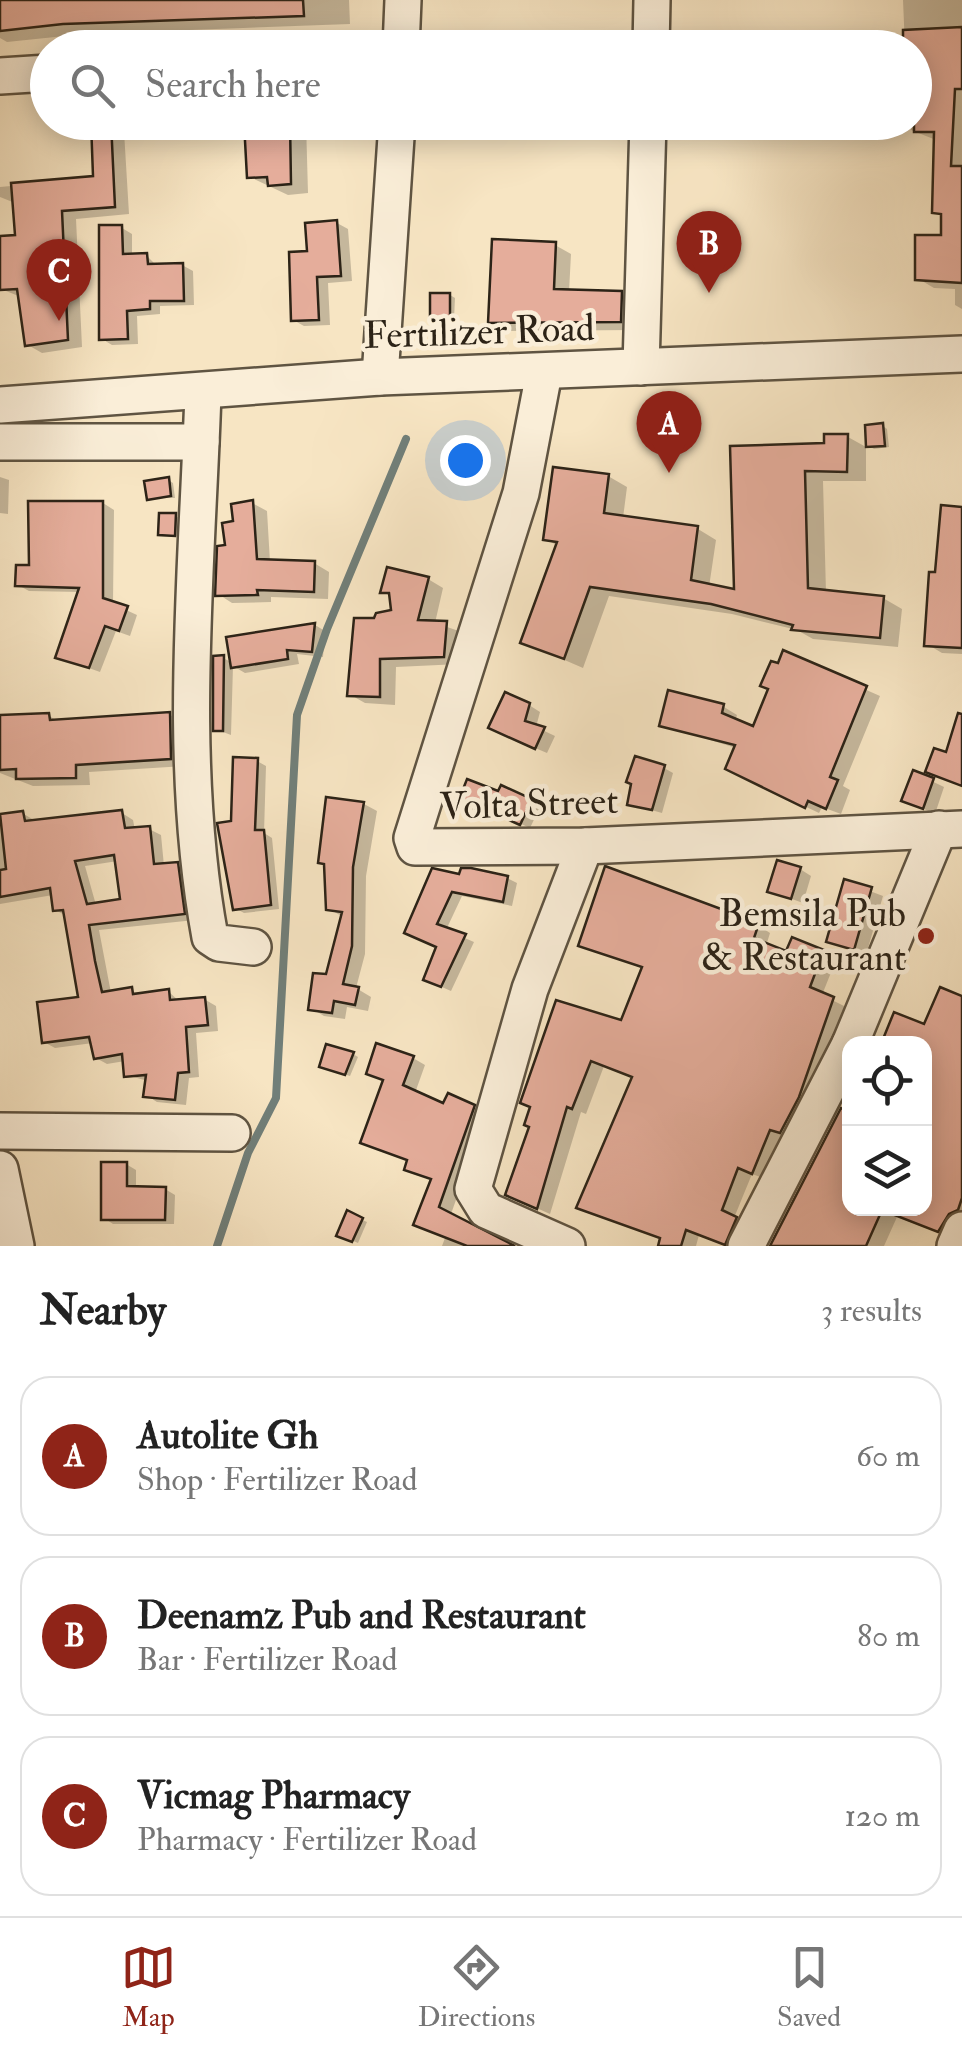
<!DOCTYPE html>
<html lang="en">
<head>
<meta charset="utf-8">
<style>
  body { margin:0; font-family:"IM FELL Double Pica",serif; background:#f6f6f6; color:#222 }
  .controls { position:absolute; right:30px; bottom:30px; display:grid; overflow:hidden; border-radius:20px; box-shadow:0 5px 25px #0003 }
  .controls button { width:90px; height:90px; display:grid; place-items:center; padding:0; border:0; border-bottom:2px solid #e0e0e0; background:#fff; color:#222; font:50px sans-serif }
  .you { position:absolute; left:465px; top:460px; width:35px; height:35px; margin:-25px; border:8px solid #fff; border-radius:50%; background:#1a73e8; box-shadow:0 0 0 15px #1a73e833 }
  .badge { display:grid; place-items:center; width:65px; height:65px; border-radius:50%; background:#8f2418; color:#fff; font-size:32px; font-weight:700 }
  .pin { position:absolute; translate:-50% -82px; filter:drop-shadow(0 2px 5px #0008) }
  .pin::after { content:''; position:absolute; top:52px; width:35px; height:30px; background:inherit; clip-path:polygon(0 0,100% 0,50% 100%) }
  .list { margin:0; padding:0; list-style:none }
  h2 { display:flex; justify-content:space-between; align-items:center; height:130px; margin:0; padding:0 40px; font-size:42px }
  h2 small { font-size:32px; font-weight:400; color:#767676 }
  .list li { display:grid; grid-template-columns:65px 1fr auto; gap:30px; align-items:center; box-sizing:border-box; height:160px; margin:0 20px 20px; padding:0 20px; border:2px solid #e0e0e0; border-radius:30px }
  .list b { display:block; font-size:38px; white-space:nowrap }
  .list p { margin:0; font-size:32px; white-space:nowrap; color:#767676 }
  .list em { font-size:32px; font-style:normal; color:#767676 }
  .icon { flex:none; width:55px; height:55px; fill:none; stroke:currentColor; stroke-width:2; stroke-linecap:round; stroke-linejoin:round }
  .map { position:relative; flex:none; width:962px; height:1246px; overflow:hidden }
  .search { position:absolute; background:#fff; box-shadow:0 5px 25px #0003; left:30px; right:30px; top:30px; height:110px; display:flex; align-items:center; gap:25px; box-sizing:border-box; padding:0 35px; border-radius:55px; color:#767676; font-size:38px }
  .sheet { height:670px; background:#fff }
  nav { display:flex; justify-content:space-around; align-items:center; box-sizing:border-box; height:140px; border-top:2px solid #e0e0e0; background:#fff; font-size:28px; color:#767676 }
  nav a { display:grid; justify-items:center; gap:5px }
  nav .on { color:#8f2418 }
  .map>svg:first-child { display:block }
</style>
</head>
<body>
<div class="map">
<svg width="962" height="1246" viewBox="0 0 962 1246">
  <rect width="100%" height="100%" fill="#f7e5c3"/>
  <filter id="stains"><feTurbulence type="fractalNoise" baseFrequency=".002" numOctaves="4"/><feColorMatrix values="0 0 0 0 .2 0 0 0 0 .09 0 0 0 0 .02 0 0 0 .5 -.17"/></filter>
  <radialGradient id="worn" r=".72"><stop offset=".6" stop-color="#630" stop-opacity="0"/><stop offset="1" stop-color="#630" stop-opacity=".3"/></radialGradient>
  <g fill="#0003" fill-rule="evenodd">
    <path d="M0 0H349L350 24 84 34 7 42 0 38Z"/>
    <path d="M903 0H962V309L955 305V289L934 288 917 278 944 238V217L934 212 936 140 911 130 914 48H905Z"/>
    <path d="M246 122H306L308 193 288 195 250 177Z"/>
    <path d="M110 123 124 131 129 214 76 219 82 347 42 353 28 345 21 297 1 289 0 238 17 237 15 203 0 197V187L96 178Z"/>
    <path d="M337 223 348 229 352 281 328 283 330 325 304 326 293 320 310 253Z"/>
    <path d="M122 228 132 234V256L146 255 157 266 182 265 193 271 194 305 160 306V314L137 316 138 344 112 345 102 339Z"/>
    <path d="M555 245 571 254 569 292 621 293 637 303 636 330 506 331 490 321Z"/>
    <path d="M450 295 455 298 454 319 432 317Z"/>
    <path d="M883 426 887 429 889 447 874 449 869 446Z"/>
    <path d="M848 437 866 447V481H823L826 592 883 598 902 609 898 647 813 639 797 630 732 614 609 596 583 668 523 642 558 546 546 539 608 476 627 487 623 518 698 529 716 540 709 587 736 592 733 448 826 445Z"/>
    <path d="M0 477 9 480 8 514 0 513Z"/>
    <path d="M168 480 173 483 175 498H149Z"/>
    <path d="M103 503 114 510 113 604 137 615 130 636 116 631 100 672 58 657 80 592 29 591 18 585Z"/>
    <path d="M252 503 267 511 270 562 314 563 329 572 328 599 271 597V602L232 603 218 594 236 523Z"/>
    <path d="M962 510V654L942 653 927 644 937 575Z"/>
    <path d="M176 516 180 519V537L161 534Z"/>
    <path d="M428 579 443 588 435 623 462 632 460 664 396 667 395 705 365 703 349 694 394 612 392 597 383 592Z"/>
    <path d="M315 625 325 631 323 657 297 654 299 664 245 673 233 666 231 735 215 729 223 658 233 663Z"/>
    <path d="M785 654 880 696 843 786 850 790 841 814 822 807 819 813 741 776 736 748 662 725 670 693 724 707 737 715 735 722 754 729Z"/>
    <path d="M529 705 540 712 536 727 555 736 547 753 502 734Z"/>
    <path d="M170 715 184 723 185 766 89 772 90 785 33 786 0 773V718L49 716 60 722Z"/>
    <path d="M257 761 266 766 264 833 272 838 279 909 244 913 235 908 233 824Z"/>
    <path d="M664 768 673 773 662 813 630 804Z"/>
    <path d="M915 773 944 787 935 814 904 800Z"/>
    <path d="M469 782 540 807 530 828 486 808 485 812 470 806Z"/>
    <path d="M364 804 377 811 366 876 365 954 356 988 371 997 368 1011 347 1007 345 1019 324 1016 311 1008 328 977 343 917 328 908Z"/>
    <path d="M22 813 34 820 122 813 133 820 135 830 149 829 161 835 164 866 177 864 189 871 195 920 99 930 111 993 169 992 180 1002 204 999 216 1006 218 1031 196 1033 199 1077 189 1078 186 1105 157 1102 146 1095 148 1081 126 1075 125 1061 107 1064 96 1058 93 1043 55 1048 44 1042 81 999 67 916 55 910 53 895 0 904V817ZM118 861 123 901 96 905 85 866Z"/>
    <path d="M800 869 811 876 803 903 770 891Z"/>
    <path d="M461 877 507 878 517 883 512 906 462 896 446 930 474 942 451 991 435 984 439 947 416 937Z"/>
    <path d="M846 882 883 896 866 955 829 941Z"/>
    <path d="M758 925 770 933 766 946 788 954 793 940 836 960 822 995 846 1007 811 1104 766 1179 752 1174 734 1218 749 1226 740 1246 699 1235 696 1246H668L662 1240 579 1207 634 1078 604 1066 586 1114 581 1112 550 1214 521 1201 532 1127 623 1023 644 969 581 945Z"/>
    <path d="M962 999V1224L954 1239 897 1217 884 1246H773L850 1097V1208H924L925 1027Z"/>
    <path d="M353 1054 358 1057 350 1076 327 1069Z"/>
    <path d="M413 1058 425 1065 415 1093 444 1106 474 1107 486 1115 451 1214 510 1246H442L445 1238 416 1224 433 1181 407 1169 409 1161 363 1142 385 1081 369 1073Z"/>
    <path d="M126 1164 136 1170V1189H165L175 1195 174 1224H113L104 1218Z"/>
    <path d="M348 1214 367 1222 358 1243 340 1235Z"/>
  </g>
  <g fill="none" stroke-linecap="round" stroke-linejoin="round">
    <path stroke="#717f79" stroke-width="8" d="M217 1246 248 1153 276 1098 297 715 327 629 406 439"/>
  </g>
  <g fill="#e5ad9b" stroke="#2c2317" stroke-width="2.5" fill-rule="evenodd">
    <path d="M0 0H303L304 16 63 24 0 31Z"/>
    <path d="M962 27V89H955L951 166H962V283L915 280V235H941V214L932 213 934 132H914V48H903V30Z"/>
    <path d="M91 122H111L115 207 62 211 68 340 25 346 17 289 0 290V236L15 235 11 183 93 176Z"/>
    <path d="M244 122H290L291 184 268 186 267 177 247 178Z"/>
    <path d="M337 220 341 276 317 277 319 320 291 321 289 252 307 251 305 223Z"/>
    <path d="M99 225H122L123 254 147 253 148 264 183 263 184 301H150V309L127 311 128 339 99 340Z"/>
    <path d="M492 239 556 242 554 289 622 291 621 322 488 323Z"/>
    <rect x="430" y="293" width="20" height="25"/>
    <path d="M883 423 885 446 866 447 865 425Z"/>
    <path d="M824 434H848L847 472 805 471 808 588 884 596 880 638 791 630 793 625 711 604 590 587 564 659 520 643 557 542 543 540 553 467 609 474 604 513 698 526 691 580 734 589 730 446 824 443Z"/>
    <path d="M169 477 171 496 147 500 144 481Z"/>
    <path d="M253 500 257 559 315 561 314 592 257 590 258 595 215 596 217 546 225 545 222 523 233 521 231 504Z"/>
    <path d="M28 501H103V598L128 606 119 631 105 626 89 668 55 658 79 588 15 586 16 565H29Z"/>
    <path d="M941 505 962 507V648L924 646 929 572H935Z"/>
    <path d="M159 513H176L175 536 158 535Z"/>
    <path d="M387 567 429 577 418 620 447 621 444 657 380 659V697L347 696 354 618H374L376 613 391 610 389 593H380Z"/>
    <path d="M315 623 312 652 287 650 288 659 231 668 226 637Z"/>
    <path d="M783 650 867 686 830 777 838 780 826 809 808 801 805 808 725 769 735 745 659 726 668 690 724 704 722 713 753 726 768 689 760 686 771 661 778 663Z"/>
    <path d="M224 655 223 731H213V656Z"/>
    <path d="M505 692 530 703 525 721 545 727 535 749 488 728Z"/>
    <path d="M170 712 171 759 76 765V778L16 779V769L0 770V715L49 713 50 720Z"/>
    <path d="M958 713 962 714V786L925 772 934 748 946 752Z"/>
    <path d="M635 756 665 765 652 810 627 805 631 784 626 782Z"/>
    <path d="M233 757 258 758 255 830H264L271 905 233 910 217 823 231 821Z"/>
    <path d="M913 770 934 778 923 809 901 801Z"/>
    <path d="M467 779 498 791 501 785 532 799 520 825 476 805 475 809 458 802Z"/>
    <path d="M326 797 364 802 353 867 352 946 343 984 359 987 355 1005 334 1001 332 1013 308 1010 313 973 326 974 342 912 326 910 324 864 318 863Z"/>
    <path d="M122 810 125 828 150 826 154 864 178 862 185 914 89 925 95 961 102 992 132 987 133 994 169 989 170 1000 205 997 208 1025 186 1027 189 1072 178 1073 175 1100 143 1097 146 1075 124 1077 122 1054 94 1059 89 1037 42 1043 37 1002 78 997 63 910 53 911 50 888 0 897V870L6 869 0 814 23 811 25 821ZM114 855 120 899 87 904 75 861Z"/>
    <path d="M777 860 801 867 791 899 767 892Z"/>
    <path d="M605 866 759 923 754 938 786 951 792 937 824 950 810 987 834 997 799 1097 780 1133 770 1130 752 1174 738 1168 722 1210 737 1217 725 1245 686 1230 681 1246H658L660 1238 576 1208 632 1077 591 1061 572 1109 567 1107 537 1209 505 1195 529 1127 524 1125 530 1107 520 1103 556 1000 621 1020 642 967 578 946Z"/>
    <path d="M432 868 459 874 461 868H471L508 876 503 902 452 892 437 924 466 934 441 987 423 980 436 947 404 933Z"/>
    <path d="M844 879 872 887 854 950 826 942Z"/>
    <path d="M940 987 962 996V1198L958 1210 949 1214 938 1232 882 1210 866 1246H770L841 1108 850 1112V1208H924V1044H881L894 1012 924 1024Z"/>
    <path d="M376 1043 414 1056 403 1085 443 1103 448 1093 475 1105 439 1207 515 1246H467L413 1225 431 1179 404 1170 407 1160 360 1143 383 1080 366 1074Z"/>
    <path d="M326 1044 354 1052 345 1075 319 1067Z"/>
    <path d="M101 1162H127V1186L166 1187 165 1220H101Z"/>
    <path d="M347 1210 363 1218 352 1242 336 1236Z"/>
  </g>
  <g fill="none" stroke-linecap="round" stroke-linejoin="round">
    <defs>
      <g id="minor">
        <path d="M401 48 403 0"/>
        <path d="M651 48 652 0"/>
        <path d="M0 76 48 73"/>
        <path d="M641 367 648 122"/>
        <path d="M544 373 521 493 412 838 415 847 585 846 962 829"/>
        <path d="M380 377 397 122"/>
        <path d="M203 393C197 572 177 759 210 937L219 943 253 947"/>
        <path d="M0 405 380 377 962 354"/>
        <path d="M0 442H201"/>
        <path d="M850 1044 939 829"/>
        <path d="M0 1131 232 1133"/>
        <path d="M0 1169 16 1246"/>
        <path d="M567 1246 486 1210 473 1189 530 989 585 846"/>
        <path d="M746 1246 850 1044"/>
        <path d="M955 1246 962 1230"/>
      </g>
    </defs>
    <use href="#minor" stroke="#5f5442" stroke-width="40"/>
    <use href="#minor" stroke="#faeed8" stroke-width="35"/>
  </g>
  <circle fill="#8f2418" stroke="#faeed8" stroke-width="4" cx="926" cy="936" r="10"/>
  <g text-anchor="middle" dominant-baseline="central" stroke-width="9" stroke-linejoin="round" paint-order="stroke">
    <g font-size="38" fill="#2c2317" stroke="#faeed8">
      <text transform="translate(479 332) rotate(-2)">Fertilizer Road</text>
      <text transform="translate(529 804) rotate(-2)">Volta Street</text>
    </g>
    <g font-size="38" fill="#2c2317" stroke="#faeed8" text-anchor="end">
      <text x="906" y="914">Bemsila Pub<tspan x="906" dy="44">&amp; Restaurant</tspan></text>
    </g>
  </g>
  <rect width="100%" height="100%" filter="url(#stains)"/>
  <rect width="100%" height="100%" fill="url(#worn)"/>
</svg>
<div class="controls">
<button><svg class="icon" aria-label="locate" viewBox="0 0 24 24"><circle cx="12" cy="12" r="6"/><path d="M12 2v4M12 18v4M2 12h4M18 12h4"/></svg></button>
<button><svg class="icon" aria-label="layers" viewBox="0 0 24 24"><path d="M12 4l9 5-9 5-9-5zM3 14l9 5 9-5"/></svg></button>
</div>
<div class="you"></div>
<div class="pin badge" style="left:669px;top:473px">A</div>
<div class="pin badge" style="left:709px;top:293px">B</div>
<div class="pin badge" style="left:59px;top:321px">C</div>
<div class="search"><svg class="icon" aria-label="search" viewBox="0 0 24 24"><circle cx="10" cy="10" r="6"/><path d="M15 15l6 6"/></svg>Search here</div>
</div>
<section class="sheet">
<h2>Nearby<small>3 results</small></h2>
<ul class="list">
<li><span class="badge">A</span><div><b>Autolite Gh</b><p>Shop · Fertilizer Road</p></div><em>60 m</em></li>
<li><span class="badge">B</span><div><b>Deenamz Pub and Restaurant</b><p>Bar · Fertilizer Road</p></div><em>80 m</em></li>
<li><span class="badge">C</span><div><b>Vicmag Pharmacy</b><p>Pharmacy · Fertilizer Road</p></div><em>120 m</em></li>
</ul>
</section>
<nav>
<a class="on"><svg class="icon" aria-label="map" viewBox="0 0 24 24"><path d="M3 6l6-2 6 2 6-2v14l-6 2-6-2-6 2zM9 4v14M15 6v14"/></svg>Map</a>
<a><svg class="icon" aria-label="directions" viewBox="0 0 24 24"><path d="M12 3l9 9-9 9-9-9zM9 14v-3h6M13 9l2 2-2 2"/></svg>Directions</a>
<a><svg class="icon" aria-label="saved" viewBox="0 0 24 24"><path d="M7 4h10v16l-5-4-5 4z"/></svg>Saved</a>
</nav>
</body>
</html>
